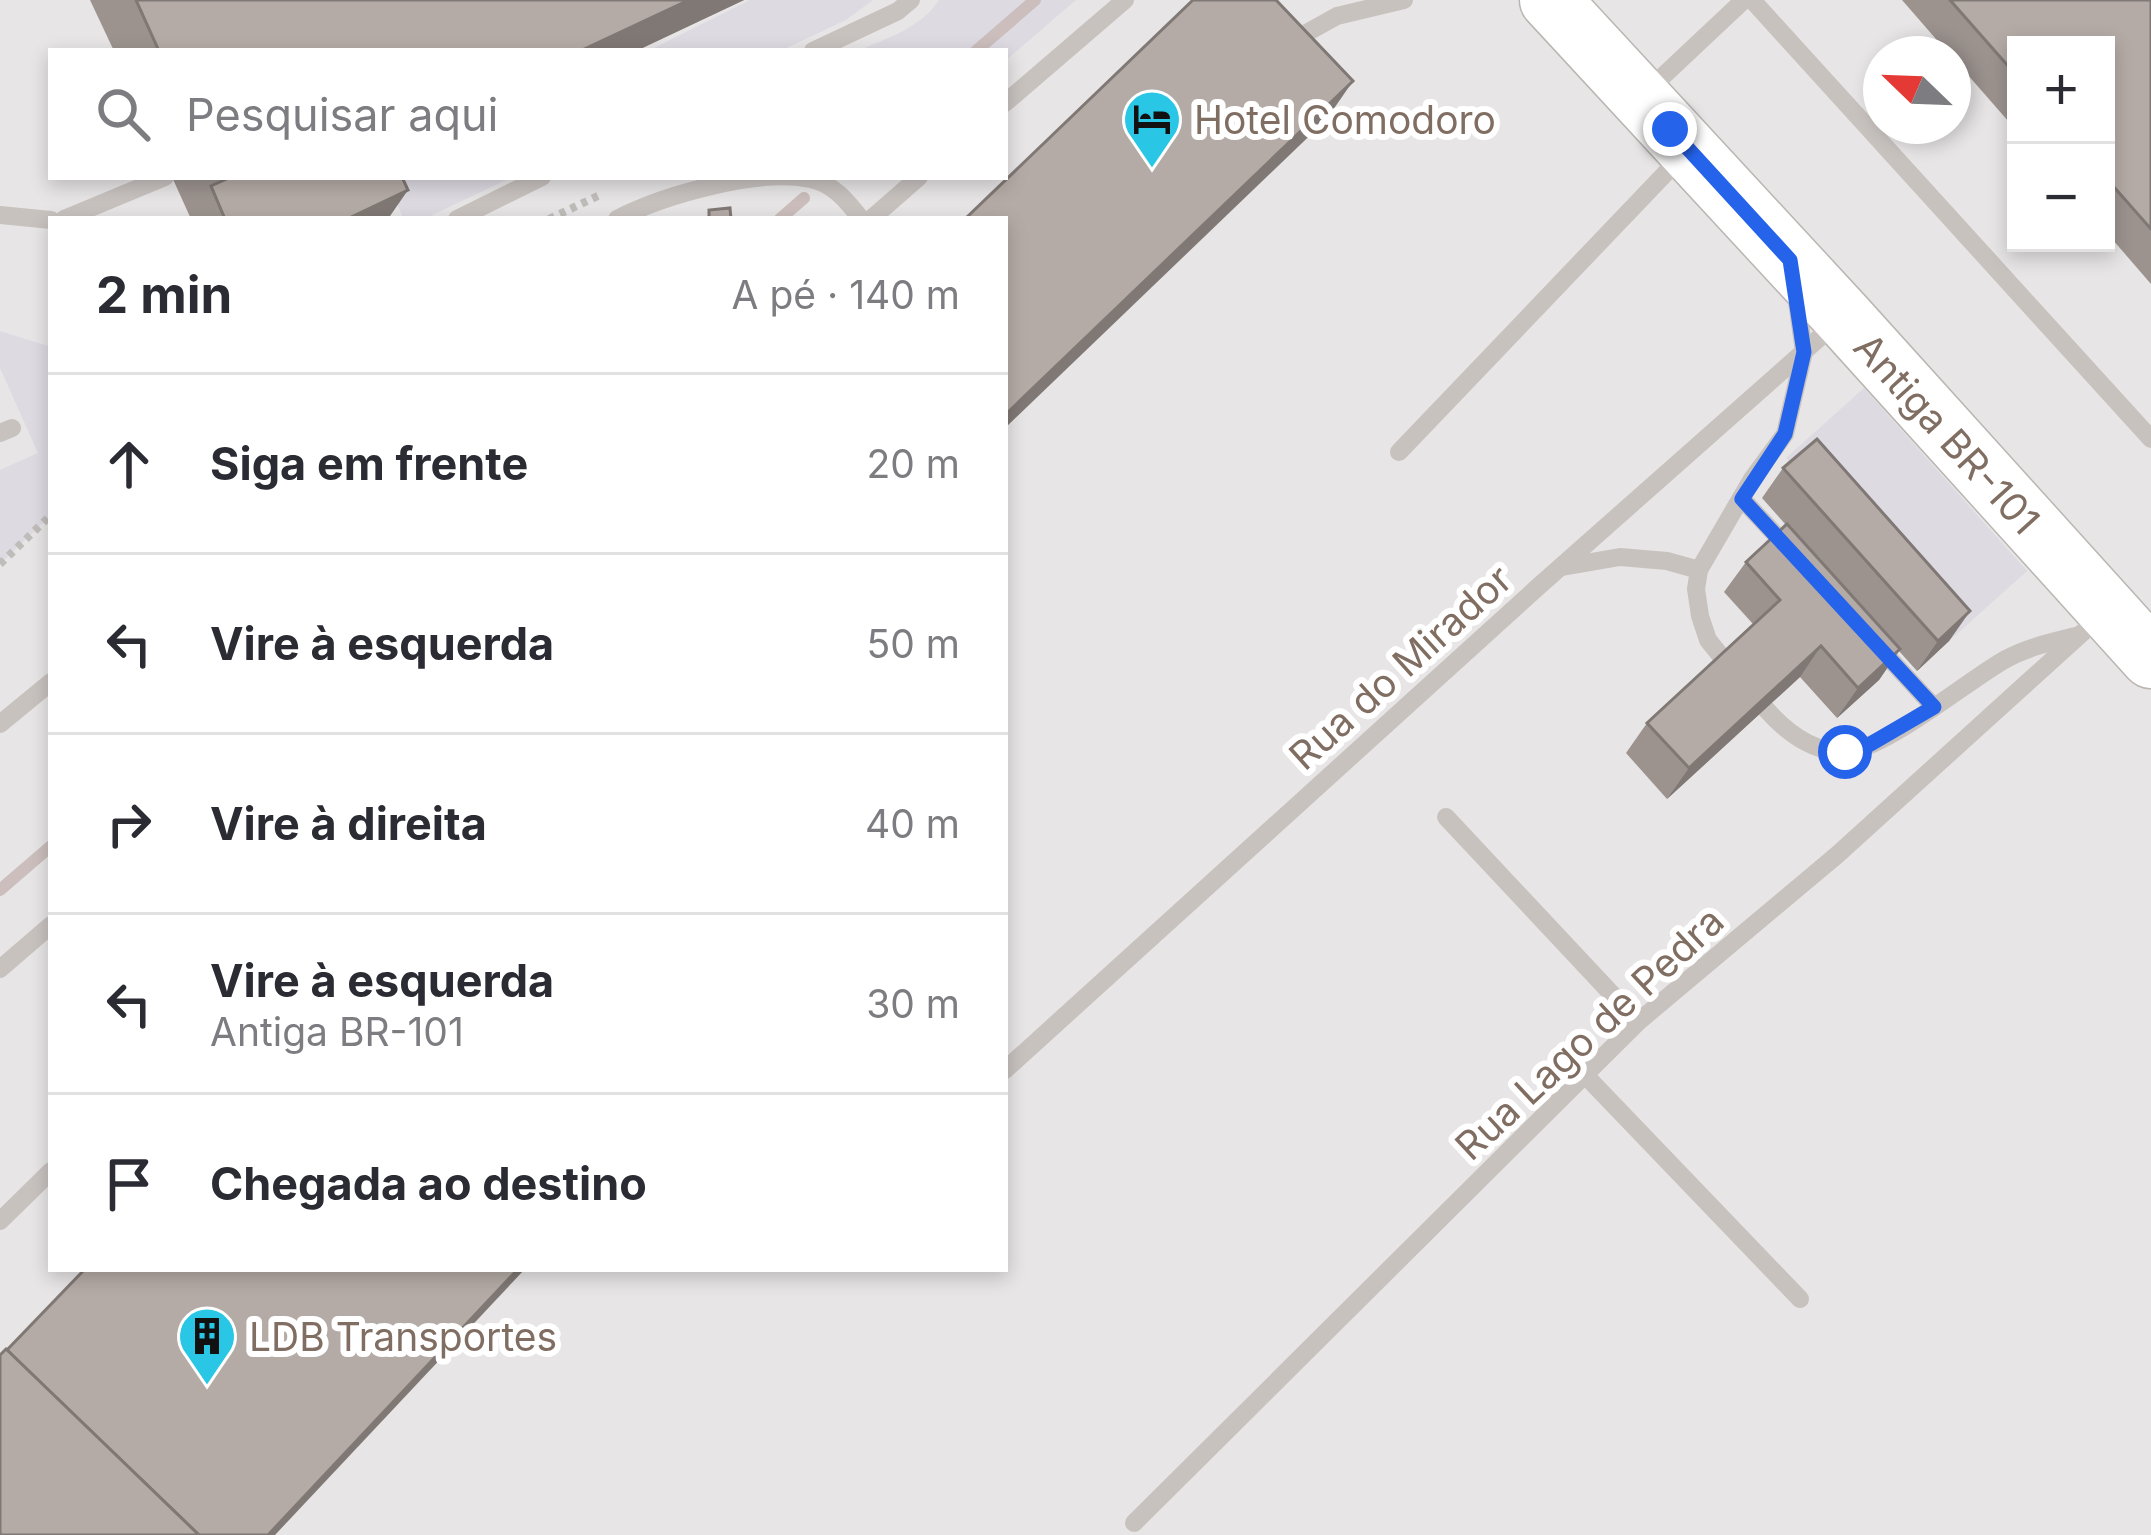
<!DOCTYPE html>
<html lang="pt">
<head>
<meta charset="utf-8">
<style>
  body { margin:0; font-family:Inter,sans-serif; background:#f7f7f7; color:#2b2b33 }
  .controls { position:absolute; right:36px; top:36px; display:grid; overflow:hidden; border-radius:0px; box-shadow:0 6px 18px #0003 }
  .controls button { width:108px; height:108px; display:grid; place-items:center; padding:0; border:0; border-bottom:3px solid #e1e1e2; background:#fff; color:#2b2b33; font:60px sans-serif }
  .compass { position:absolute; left:1863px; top:36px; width:108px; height:108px; border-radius:50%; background:#fff; box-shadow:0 6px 18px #0003; rotate:293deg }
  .stop { position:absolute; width:36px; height:36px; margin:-27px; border:9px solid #2563eb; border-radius:50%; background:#fff }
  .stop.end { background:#2563eb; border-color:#fff; box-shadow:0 3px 12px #0008 }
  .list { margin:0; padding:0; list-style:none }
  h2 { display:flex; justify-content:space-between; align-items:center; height:156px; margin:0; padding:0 48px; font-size:51px }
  h2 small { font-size:39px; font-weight:400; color:#7c7c81 }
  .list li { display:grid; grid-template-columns:78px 1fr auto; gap:36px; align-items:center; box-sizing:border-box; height:180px; padding:0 48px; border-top:3px solid #e1e1e2 }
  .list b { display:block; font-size:45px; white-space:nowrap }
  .list p { margin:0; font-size:39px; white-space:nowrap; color:#7c7c81 }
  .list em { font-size:39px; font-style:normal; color:#7c7c81 }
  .icon { flex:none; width:66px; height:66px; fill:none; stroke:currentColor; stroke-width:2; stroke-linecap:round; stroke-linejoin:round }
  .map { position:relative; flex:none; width:2151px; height:1535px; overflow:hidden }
  .search { position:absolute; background:#fff; box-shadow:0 6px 18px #0003; left:48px; top:48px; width:960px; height:132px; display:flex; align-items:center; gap:30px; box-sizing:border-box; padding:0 42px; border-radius:0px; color:#7c7c81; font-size:45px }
  .panel { position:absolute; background:#fff; box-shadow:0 6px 18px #0003; left:48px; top:216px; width:960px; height:1056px; border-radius:0px }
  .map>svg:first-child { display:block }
</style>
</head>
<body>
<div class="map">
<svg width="2151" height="1535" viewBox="0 0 2151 1535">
  <rect width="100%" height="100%" fill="#f6f6f8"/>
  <path fill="#e7e5e6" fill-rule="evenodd" d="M0 0H2151V1535H0ZM2016 45H2106V243H2016ZM51 51H1005V177H51ZM1881 54H1953V126H1881ZM51 219H1005V1269H51Z"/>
  <g fill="#dddae2">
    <path d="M750 0H873L846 20 780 51H648Z"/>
    <path d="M939 0H1076L1005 61V51H858C887 38 921 28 939 0Z"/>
    <path d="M394 177H512L424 219H404L386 181Z"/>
    <path d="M0 331 51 347V515L0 564V470L38 453 0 368Z"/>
    <path d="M1864 388 2027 571 1949 641 1786 458Z"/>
  </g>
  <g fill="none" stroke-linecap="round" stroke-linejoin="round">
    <g stroke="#cbbebc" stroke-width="12">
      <path d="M976 51 1035 0"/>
      <path d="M780 219 804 198"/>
      <path d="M0 890 51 846"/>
    </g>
    <defs>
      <g id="primary">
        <path id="s1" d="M1550 0 1843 317 2151 658"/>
      </g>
    </defs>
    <use href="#primary" stroke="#bcb6b3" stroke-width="63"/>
    <g stroke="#c0bcb9" stroke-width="8" stroke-dasharray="6 6" stroke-linecap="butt">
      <path d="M549 219 602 194"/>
      <path d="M0 564 51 515"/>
    </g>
    <g stroke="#c8c2bf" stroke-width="18">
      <path d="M1752 0 2151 439"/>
      <path d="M1301 36 1337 16 1404 0"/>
      <path d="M813 51 898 11 911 0"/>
      <path d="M1644 94 1744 0"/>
      <path d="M1005 103 1125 0"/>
      <path d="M0 215 51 220"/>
      <path d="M64 219 165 177"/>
      <path d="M457 219 542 177"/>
      <path d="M617 219C664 195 758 168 810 179 833 183 848 202 861 219"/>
      <path d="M871 219 919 177"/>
      <path d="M0 433 12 428"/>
      <path d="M1399 452 1682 156"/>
      <path d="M1742 499 1789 549"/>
      <path d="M1562 567 1620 557 1667 561 1699 570"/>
      <path d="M1877 645 1934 707"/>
      <path d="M1725 661 1708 640 1700 616 1696 589 1699 570 1752 479 1785 434 1804 352 1795 288"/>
      <path d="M1765 708C1785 731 1812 752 1844 752 1884 751 1968 680 2006 659 2028 647 2052 642 2076 636"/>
      <path d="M0 724 51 682"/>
      <path d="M1446 817 1638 1022"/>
      <path d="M0 969 51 925"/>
      <path d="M1005 1070 1539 586 1835 324"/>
      <path d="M1584 1074 1800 1299"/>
      <path d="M0 1221 51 1171"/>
      <path d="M1134 1523 1638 1022 1837 855 2103 614"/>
    </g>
    <use href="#primary" stroke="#fff" stroke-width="60"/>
  </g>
  <g fill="#9c938f">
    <path d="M90 0H744L636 51H114Z"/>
    <path d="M1902 0H2151V284L2106 232V45H2016V130L1953 58V54H1949Z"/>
    <path d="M172 177H402L388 219H191Z"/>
    <path d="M1783 468 1970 611 1949 641 1917 671 1899 651 1879 680 1837 718 1800 677 1667 799 1626 753 1647 723 1753 624 1724 592 1746 562 1786 525 1762 498Z"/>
  </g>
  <g fill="#7f7874">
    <path d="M689 0H744L636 51H580Z"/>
    <path d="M1353 81 1326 120 1005 428V415Z"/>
    <path d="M408 190 388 219H347Z"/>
    <path d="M1970 611 1949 641 1917 671 1938 641Z"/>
    <path d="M1821 646 1800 677 1667 799 1689 768Z"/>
    <path d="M1900 649 1879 680 1837 718 1858 688Z"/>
    <path d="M518 1269H525L275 1535H268Z"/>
  </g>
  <g fill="#b5aba6" stroke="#7f7874" stroke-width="3">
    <path d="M136 0H689L580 51H159Z"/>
    <path d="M1193 0H1276L1353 81 1005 415V219H965Z"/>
    <path d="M1950 0H2151V229L2106 178V45H2016V75Z"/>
    <path d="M231 177H402L408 190 347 219H225L211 186Z"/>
    <path d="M730 208 731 219H709V210Z"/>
    <path d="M1817 439 1970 611 1938 641 1783 468Z"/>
    <path d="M1787 524 1900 649 1858 688 1821 646 1689 768 1647 723 1780 600 1746 562Z"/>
    <path d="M85 1269H518L268 1535H199L7 1350Z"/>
    <path d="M6 1349 199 1535H0V1355Z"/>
  </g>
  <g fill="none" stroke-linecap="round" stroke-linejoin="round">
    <path stroke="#2563eb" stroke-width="15" d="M1670 129 1790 260 1804 352 1785 434 1742 499 1934 707 1867 746 1845 752"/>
  </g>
  <defs>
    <symbol id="hotel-pin" viewBox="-11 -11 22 30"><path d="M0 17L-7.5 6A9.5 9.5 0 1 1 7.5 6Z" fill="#29c7e5" stroke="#fff"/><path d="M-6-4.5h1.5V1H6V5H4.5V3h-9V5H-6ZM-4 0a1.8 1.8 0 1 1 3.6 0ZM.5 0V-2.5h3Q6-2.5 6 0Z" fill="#111"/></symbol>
    <symbol id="building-pin" viewBox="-11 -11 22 30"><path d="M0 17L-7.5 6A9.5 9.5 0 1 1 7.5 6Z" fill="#29c7e5" stroke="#fff"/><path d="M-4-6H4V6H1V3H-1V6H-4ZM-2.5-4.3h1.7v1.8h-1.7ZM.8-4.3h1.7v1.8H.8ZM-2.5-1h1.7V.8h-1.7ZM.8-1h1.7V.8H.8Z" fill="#111"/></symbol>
  </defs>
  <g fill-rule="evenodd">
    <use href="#hotel-pin" x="1119" y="86" width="66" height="90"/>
    <use href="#building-pin" x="174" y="1303" width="66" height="90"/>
  </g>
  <g text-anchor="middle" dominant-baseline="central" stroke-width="12" stroke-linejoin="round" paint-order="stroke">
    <g font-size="39" fill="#816e63" stroke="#fff" text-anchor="start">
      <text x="1194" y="119">Hotel Comodoro</text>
      <text x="249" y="1336">LDB Transportes</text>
    </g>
    <g font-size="39" fill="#816e63" stroke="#fff">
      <text stroke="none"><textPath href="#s1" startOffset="588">Antiga BR-101</textPath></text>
      <text transform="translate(1400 667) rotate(-42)">Rua do Mirador</text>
      <text transform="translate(1589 1033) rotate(-43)">Rua Lago de Pedra</text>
    </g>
  </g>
</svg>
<div class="controls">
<button>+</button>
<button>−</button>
</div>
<svg class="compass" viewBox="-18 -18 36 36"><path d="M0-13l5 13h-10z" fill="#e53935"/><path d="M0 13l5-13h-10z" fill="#7c7c81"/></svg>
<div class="stop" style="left:1845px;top:752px"></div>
<div class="stop end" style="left:1670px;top:129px"></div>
<div class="search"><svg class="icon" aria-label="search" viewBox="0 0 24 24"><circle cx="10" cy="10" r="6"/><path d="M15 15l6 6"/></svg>Pesquisar aqui</div>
<section class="panel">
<h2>2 min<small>A pé · 140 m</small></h2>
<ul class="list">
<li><svg class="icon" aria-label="ahead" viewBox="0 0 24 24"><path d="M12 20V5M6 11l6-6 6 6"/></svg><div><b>Siga em frente</b></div><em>20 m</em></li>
<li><svg class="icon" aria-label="left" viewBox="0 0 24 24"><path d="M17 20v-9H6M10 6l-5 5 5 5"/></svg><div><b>Vire à esquerda</b></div><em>50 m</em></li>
<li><svg class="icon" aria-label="right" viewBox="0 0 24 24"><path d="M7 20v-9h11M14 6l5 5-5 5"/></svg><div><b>Vire à direita</b></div><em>40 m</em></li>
<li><svg class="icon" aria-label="left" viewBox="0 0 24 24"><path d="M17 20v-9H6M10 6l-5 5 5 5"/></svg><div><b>Vire à esquerda</b><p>Antiga BR-101</p></div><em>30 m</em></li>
<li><svg class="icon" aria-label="arrive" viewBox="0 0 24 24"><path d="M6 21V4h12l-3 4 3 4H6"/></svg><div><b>Chegada ao destino</b></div></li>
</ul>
</section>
</div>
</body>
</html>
